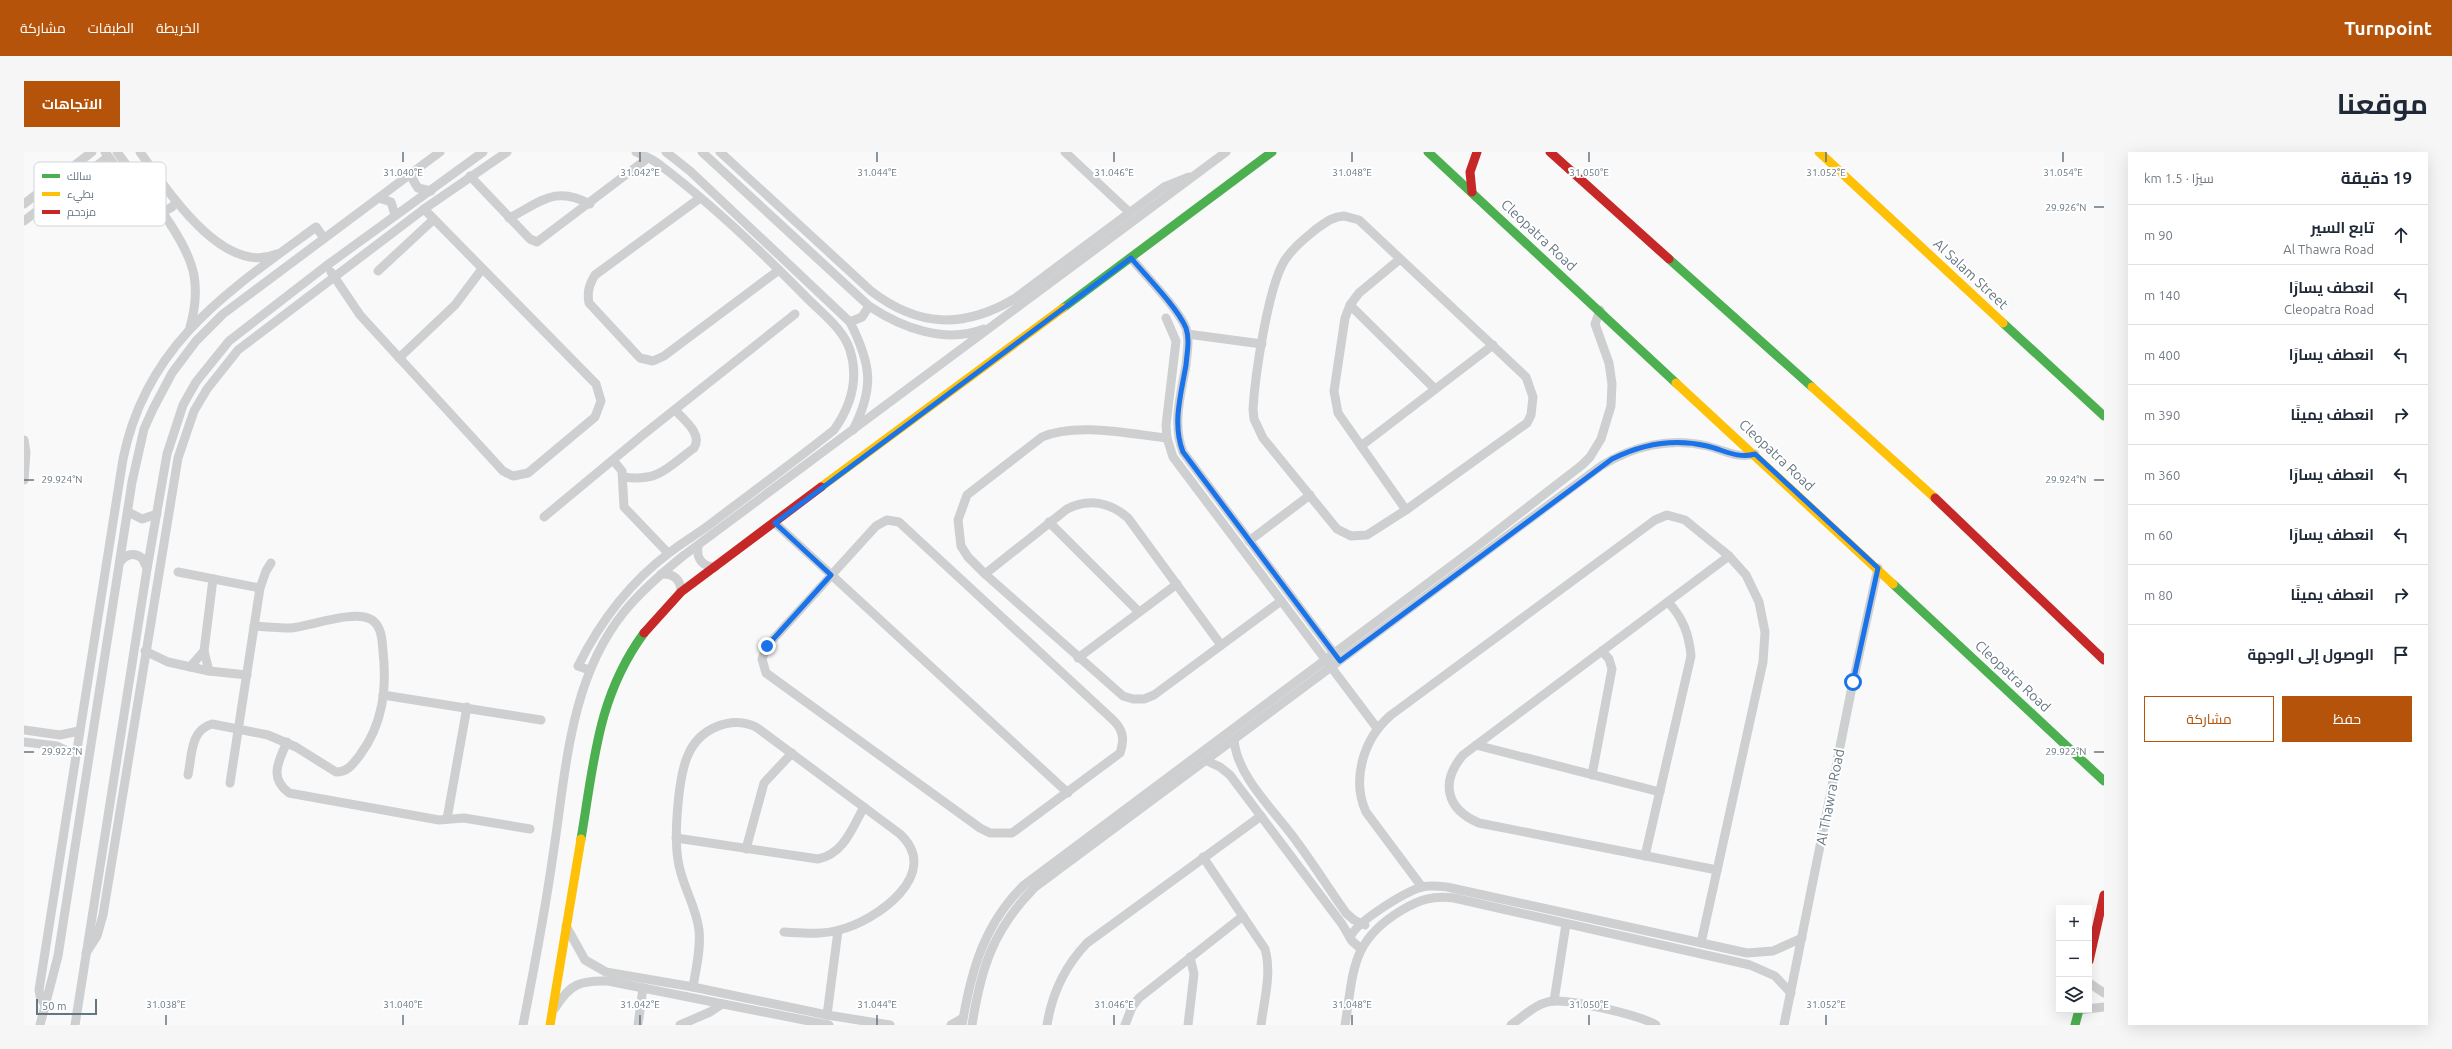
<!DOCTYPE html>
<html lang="ar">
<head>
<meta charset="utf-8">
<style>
  body { margin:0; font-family:Ubuntu,Cairo,sans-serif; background:#f6f6f7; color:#1f2937; direction:rtl }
  .controls { position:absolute; right:12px; bottom:12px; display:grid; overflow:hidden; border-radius:0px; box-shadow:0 4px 16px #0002 }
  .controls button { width:36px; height:36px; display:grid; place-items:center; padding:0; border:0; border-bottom:1px solid #e0e1e3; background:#fff; color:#1f2937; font:20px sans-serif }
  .scale { position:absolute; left:12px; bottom:10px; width:61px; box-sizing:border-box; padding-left:4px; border:2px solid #657683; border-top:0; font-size:11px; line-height:14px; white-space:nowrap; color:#657683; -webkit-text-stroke:3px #fff; paint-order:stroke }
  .stop { position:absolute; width:12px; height:12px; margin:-9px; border:3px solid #1a73e8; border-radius:50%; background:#fff }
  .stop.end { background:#1a73e8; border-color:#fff; box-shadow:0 1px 4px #0008 }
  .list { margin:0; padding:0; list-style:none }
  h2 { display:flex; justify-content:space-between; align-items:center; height:52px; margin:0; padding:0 16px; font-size:17px }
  h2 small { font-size:13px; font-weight:400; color:#747a83 }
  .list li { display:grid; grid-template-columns:26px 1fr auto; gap:12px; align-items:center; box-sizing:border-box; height:60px; padding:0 16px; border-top:1px solid #e0e1e3 }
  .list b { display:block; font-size:15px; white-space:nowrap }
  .list p { margin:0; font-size:13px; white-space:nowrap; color:#747a83 }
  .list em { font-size:13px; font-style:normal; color:#747a83 }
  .actions { display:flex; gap:8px; padding:12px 16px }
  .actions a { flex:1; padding:9px 0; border:1px solid #b45309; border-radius:0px; text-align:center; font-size:14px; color:#b45309 }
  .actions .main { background:#b45309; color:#fff }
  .icon { flex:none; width:22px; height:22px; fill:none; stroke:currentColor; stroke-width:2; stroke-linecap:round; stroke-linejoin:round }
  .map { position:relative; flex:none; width:2080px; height:873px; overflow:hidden; direction:ltr; border-radius:0px }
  header { display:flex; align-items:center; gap:24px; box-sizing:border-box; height:56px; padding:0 20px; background:#b45309; color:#fff }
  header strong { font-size:19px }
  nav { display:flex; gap:22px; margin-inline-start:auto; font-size:14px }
  .intro { display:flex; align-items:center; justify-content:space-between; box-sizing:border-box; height:96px; padding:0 24px }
  h1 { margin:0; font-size:28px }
  .button { padding:10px 18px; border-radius:0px; background:#b45309; color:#fff; font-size:14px; font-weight:700 }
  main { display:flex; gap:24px; padding:0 24px }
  aside { flex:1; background:#fff; border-radius:0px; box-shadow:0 4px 16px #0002 }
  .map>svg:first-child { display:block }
</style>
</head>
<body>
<header>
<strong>Turnpoint</strong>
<nav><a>الخريطة</a><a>الطبقات</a><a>مشاركة</a></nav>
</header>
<div class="intro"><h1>موقعنا</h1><a class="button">الاتجاهات</a></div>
<main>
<aside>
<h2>19 دقيقة<small>سيرًا · 1.5 km</small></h2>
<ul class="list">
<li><svg class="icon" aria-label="ahead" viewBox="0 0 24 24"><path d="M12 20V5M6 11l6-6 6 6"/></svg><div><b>تابع السير</b><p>Al Thawra Road</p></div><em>90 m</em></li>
<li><svg class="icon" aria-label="left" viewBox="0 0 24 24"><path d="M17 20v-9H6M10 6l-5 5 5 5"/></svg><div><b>انعطف يسارًا</b><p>Cleopatra Road</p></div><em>140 m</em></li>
<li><svg class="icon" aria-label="left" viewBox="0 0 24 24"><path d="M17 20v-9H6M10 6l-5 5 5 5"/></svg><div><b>انعطف يسارًا</b></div><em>400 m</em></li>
<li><svg class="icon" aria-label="right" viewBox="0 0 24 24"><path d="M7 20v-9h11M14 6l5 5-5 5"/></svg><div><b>انعطف يمينًا</b></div><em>390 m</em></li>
<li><svg class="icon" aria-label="left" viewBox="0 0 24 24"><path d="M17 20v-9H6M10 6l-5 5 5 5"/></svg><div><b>انعطف يسارًا</b></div><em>360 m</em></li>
<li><svg class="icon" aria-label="left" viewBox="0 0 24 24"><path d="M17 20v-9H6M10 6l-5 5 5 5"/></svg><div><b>انعطف يسارًا</b></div><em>60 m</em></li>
<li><svg class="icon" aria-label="right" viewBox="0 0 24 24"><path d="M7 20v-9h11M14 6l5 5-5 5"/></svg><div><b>انعطف يمينًا</b></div><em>80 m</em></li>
<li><svg class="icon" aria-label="arrive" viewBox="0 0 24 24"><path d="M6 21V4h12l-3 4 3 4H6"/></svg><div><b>الوصول إلى الوجهة</b></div></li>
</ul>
<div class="actions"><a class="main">حفظ</a><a>مشاركة</a></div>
</aside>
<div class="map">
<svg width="2080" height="873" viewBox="0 0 2080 873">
  <rect width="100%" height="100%" fill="#f9f9f9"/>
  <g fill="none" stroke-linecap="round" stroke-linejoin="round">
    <g stroke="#cecfd0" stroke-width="9">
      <path d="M81 0 122 55 137 61 148 55 152 50"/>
      <path d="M93 0C117 34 162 83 170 123 173 141 171 158 166 175"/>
      <path d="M116 0C142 36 198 125 253 102"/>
      <path d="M642 0 666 19 826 170C847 212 851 235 829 278"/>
      <path d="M678 0 845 154C878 176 921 192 960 177"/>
      <path d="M696 0 847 139C894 175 939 177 990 147L1140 35 1165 25"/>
      <path d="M1041 0 1105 60"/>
      <path d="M391 19 389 28 394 36 407 39"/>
      <path d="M446 24 506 87 513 90 624 6"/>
      <path d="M355 46 367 50 371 63"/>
      <path d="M676 46 571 123C565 133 563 140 565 151L616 206 629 209 640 204 755 118"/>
      <path d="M0 52 68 0"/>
      <path d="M1320 64 1335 68 1502 225 1509 245 1507 263 1503 271 1382 358 1343 383 1327 384 1313 377 1239 286 1230 267 1229 257C1231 224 1244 134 1261 108 1269 96 1279 88 1291 78 1301 71 1307 65 1320 64Z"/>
      <path d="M485 66C517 50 531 33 566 52"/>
      <path d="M0 69 84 5"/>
      <path d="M1107 106C1122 124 1153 155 1162 176 1166 188 1163 200 1162 213 1157 242 1148 272 1159 300L1312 504"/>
      <path d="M1376 107 1335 141 1326 153 1321 166 1310 239 1314 261 1382 358"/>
      <path d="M354 119 409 68"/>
      <path d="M307 120 336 163 479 319 489 324 504 321 571 265 577 249 572 232 400 57"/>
      <path d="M1326 153 1411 237"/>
      <path d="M1142 166 1152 189 1142 273 1143 286 1149 305 1353 576"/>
      <path d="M826 170 838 165 845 154"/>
      <path d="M1163 182 1238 192"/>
      <path d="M375 206 431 153 458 117"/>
      <path d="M1143 286C1106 282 1052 270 1018 285L943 343 934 368 937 394 944 405 961 422 1099 544 1109 547H1120L1130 543 1257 449"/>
      <path d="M0 288 2 300 0 328"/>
      <path d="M1337 294 1469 193"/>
      <path d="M589 308 598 319 600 355 644 401"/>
      <path d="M599 325C635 330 643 316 670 296 679 282 660 268 651 258"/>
      <path d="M104 360 118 367 133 362"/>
      <path d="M520 365 620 282 771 162"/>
      <path d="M863 368 875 370 1088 567C1099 577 1101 587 1096 601L988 681H966L956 676 742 521 738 507 743 494 852 374Z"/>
      <path d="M1025 370 1115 460"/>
      <path d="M751 371 1044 641"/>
      <path d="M1225 389 1286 343"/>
      <path d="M674 394C672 407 679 415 691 415"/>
      <path d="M96 410C102 402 110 400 118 406L123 416"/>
      <path d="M154 420 236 436"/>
      <path d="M637 422C650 421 657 428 657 440"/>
      <path d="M961 422 1043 357C1064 346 1086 350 1104 366L1197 493"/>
      <path d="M121 499 144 510 185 519 223 523"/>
      <path d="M1054 506 1153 432"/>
      <path d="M166 515 180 499"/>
      <path d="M565 518 554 514C576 470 605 431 645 401 659 390 675 381 689 370 730 339 771 309 810 278 827 254 835 227 826 198 819 177 799 162 784 147 738 100 689 53 636 13 629 7 620 4 612 0"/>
      <path d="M185 519 180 499 189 427"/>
      <path d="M359 543 517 568"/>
      <path d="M0 578 36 583 55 579"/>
      <path d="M1210 587C1212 624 1252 660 1273 690 1290 713 1305 737 1322 761L1330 768 1341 773"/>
      <path d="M0 590 33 594 52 603"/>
      <path d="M263 590C254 610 245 626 265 641L415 668 440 666 506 677"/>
      <path d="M1452 593 1636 640"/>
      <path d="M1181 608 1196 615 1206 623 1318 772 1328 789 1336 796"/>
      <path d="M164 623C168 604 166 578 188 572L244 583 272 595 312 620C324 620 329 612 336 603 359 572 363 537 359 499 358 488 358 475 348 468 331 457 287 474 267 476 255 476 243 475 230 474"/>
      <path d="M1568 623 1588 517 1585 507 1578 499"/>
      <path d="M206 631 236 436 242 419 247 411"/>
      <path d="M423 667 443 555"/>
      <path d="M652 686 794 707C820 702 828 676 840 655"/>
      <path d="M722 697 740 631 768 601"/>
      <path d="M1621 704 1667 504C1665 482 1659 466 1644 450"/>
      <path d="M1179 705 1241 797C1248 821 1240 848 1237 873"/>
      <path d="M1693 718 1455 671C1422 657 1416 630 1439 603L1705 404"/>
      <path d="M1398 735 1342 660C1327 627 1340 586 1367 563L1631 368 1643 363 1661 368 1705 404 1722 423 1735 450 1741 480 1739 510 1677 791"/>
      <path d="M542 774 561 808 582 820 669 835 803 863 866 873"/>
      <path d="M1326 786C1331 770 1381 740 1398 735 1406 733 1414 734 1423 735L1723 801 1749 799 1778 786"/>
      <path d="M62 801 73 784 79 763 154 306 170 259 183 237 214 198 400 57 483 0"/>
      <path d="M2065 831 2080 841"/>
      <path d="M669 835C672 816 677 797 675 778 672 753 657 732 654 708 650 684 654 625 664 603 675 577 706 563 732 575L876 682C919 722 852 769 815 778 797 783 779 781 760 780"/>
      <path d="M1530 849 1542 772"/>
      <path d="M22 855 16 844 15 838 99 307C122 192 203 140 292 75L300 86"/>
      <path d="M531 856C546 832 556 828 584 829L805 873"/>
      <path d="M2055 858 2080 855"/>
      <path d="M803 863 814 779"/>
      <path d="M16 873 34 804 108 330 120 277 129 257 148 221 172 189 199 162 416 0"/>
      <path d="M51 873 123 417 143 302 159 253 172 230 205 189 302 114 459 0"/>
      <path d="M499 873C510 817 521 760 529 703 542 620 545 528 600 460 617 439 638 421 659 404L1202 0"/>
      <path d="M614 873 619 836"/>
      <path d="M656 873 686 860 698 852"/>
      <path d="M927 873 939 866"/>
      <path d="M938 873C947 819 960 772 1000 733L1451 396 1558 313 1566 305 1577 287 1587 254 1588 232 1585 211 1571 172 1576 158"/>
      <path d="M948 873C957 816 969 778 1010 736L1577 314C1609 294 1646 285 1683 294 1700 298 1713 307 1731 302"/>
      <path d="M1023 873C1028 841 1041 814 1063 791L1237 664"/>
      <path d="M1101 873 1108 855 1115 846 1219 764"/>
      <path d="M1164 873 1170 822 1166 805"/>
      <path d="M1321 873C1330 819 1326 789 1378 758 1395 748 1409 743 1430 746L1726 813 1751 824 1767 841"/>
      <path d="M1487 873C1500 864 1513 850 1530 849 1549 848 1616 863 1632 873"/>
      <path d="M1760 873 1829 530 1854 416"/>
    </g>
    <g stroke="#4caf50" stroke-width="9">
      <path d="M1404 0 1652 231"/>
      <path d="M1645 107 1788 235"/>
      <path d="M1039 156 1248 0"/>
      <path d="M1979 171 2080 264"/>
      <path d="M1869 432 2080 629"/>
      <path d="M557 687C570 611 573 545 620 481"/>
      <path d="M2051 873 2055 858"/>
    </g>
    <g stroke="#ffc107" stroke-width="9">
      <path d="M1795 0 1979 171"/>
      <path d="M1652 231 1869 432"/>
      <path d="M1788 235 1911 346"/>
      <path d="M797 335 1039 156"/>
      <path d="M526 873 557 687"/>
    </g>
    <g stroke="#c62828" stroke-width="9">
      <path d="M1526 0 1645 107"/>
      <path d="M1448 40 1446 20 1453 0"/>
      <path d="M1911 346 2080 508"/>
      <path d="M620 481 657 440 797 335"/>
      <path d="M2065 809 2080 743"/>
    </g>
  </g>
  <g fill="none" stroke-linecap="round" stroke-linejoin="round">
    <path stroke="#1a73e8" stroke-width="5" d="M743 494 807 423 751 371 1107 106C1122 124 1153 155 1162 176 1166 188 1163 200 1162 213 1157 242 1148 272 1159 300L1316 509 1588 307C1618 292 1650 286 1683 294 1700 298 1713 307 1731 302L1854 416 1829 530"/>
  </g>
  <path fill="none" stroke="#657683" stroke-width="1.5" d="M379 0V10M616 0V10M853 0V10M1090 0V10M1328 0V10M1565 0V10M1802 0V10M2039 0V10M2070 55H2080M0 328H10M2070 328H2080M0 600H10M2070 600H2080M142 863V873M379 863V873M616 863V873M853 863V873M1090 863V873M1328 863V873M1565 863V873M1802 863V873"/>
  <g text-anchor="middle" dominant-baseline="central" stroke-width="4" stroke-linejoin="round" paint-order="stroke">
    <g font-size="14" fill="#657683" stroke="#fff">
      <text transform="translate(1515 83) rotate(43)">Cleopatra Road</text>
      <text transform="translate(1947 122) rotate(43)">Al Salam Street</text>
      <text transform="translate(1753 303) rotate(43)">Cleopatra Road</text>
      <text transform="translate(1989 524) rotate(43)">Cleopatra Road</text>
      <text transform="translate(1806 645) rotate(-79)">Al Thawra Road</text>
    </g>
  </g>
  <rect x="10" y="10" width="132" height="64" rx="6" fill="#fff" stroke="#d1d6da" stroke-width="1"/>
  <rect x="18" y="22" width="18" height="4" fill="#4caf50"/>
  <rect x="18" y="40" width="18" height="4" fill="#ffc107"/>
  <rect x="18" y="58" width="18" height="4" fill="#c62828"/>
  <g font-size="11" fill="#657683">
    <text x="43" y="28">سالك</text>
    <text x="43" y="46">بطيء</text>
    <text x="43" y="64">مزدحم</text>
  </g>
  <g font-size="10" text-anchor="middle" fill="#657683" stroke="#fff" stroke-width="4" stroke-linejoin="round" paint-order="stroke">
    <text x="379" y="24">31.040°E</text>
    <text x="616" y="24">31.042°E</text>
    <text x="853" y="24">31.044°E</text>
    <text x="1090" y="24">31.046°E</text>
    <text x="1328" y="24">31.048°E</text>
    <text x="1565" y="24">31.050°E</text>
    <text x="1802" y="24">31.052°E</text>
    <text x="2039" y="24">31.054°E</text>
    <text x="2042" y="59">29.926°N</text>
    <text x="38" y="331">29.924°N</text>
    <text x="2042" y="331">29.924°N</text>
    <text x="38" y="603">29.922°N</text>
    <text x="2042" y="603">29.922°N</text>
    <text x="142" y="856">31.038°E</text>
    <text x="379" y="856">31.040°E</text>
    <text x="616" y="856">31.042°E</text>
    <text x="853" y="856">31.044°E</text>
    <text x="1090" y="856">31.046°E</text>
    <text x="1328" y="856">31.048°E</text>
    <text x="1565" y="856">31.050°E</text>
    <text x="1802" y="856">31.052°E</text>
  </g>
</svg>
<div class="controls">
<button>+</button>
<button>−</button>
<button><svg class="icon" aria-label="layers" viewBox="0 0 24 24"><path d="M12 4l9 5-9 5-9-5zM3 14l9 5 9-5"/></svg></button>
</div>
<div class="scale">50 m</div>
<div class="stop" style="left:1829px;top:530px"></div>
<div class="stop end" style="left:743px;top:494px"></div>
</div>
</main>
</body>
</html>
